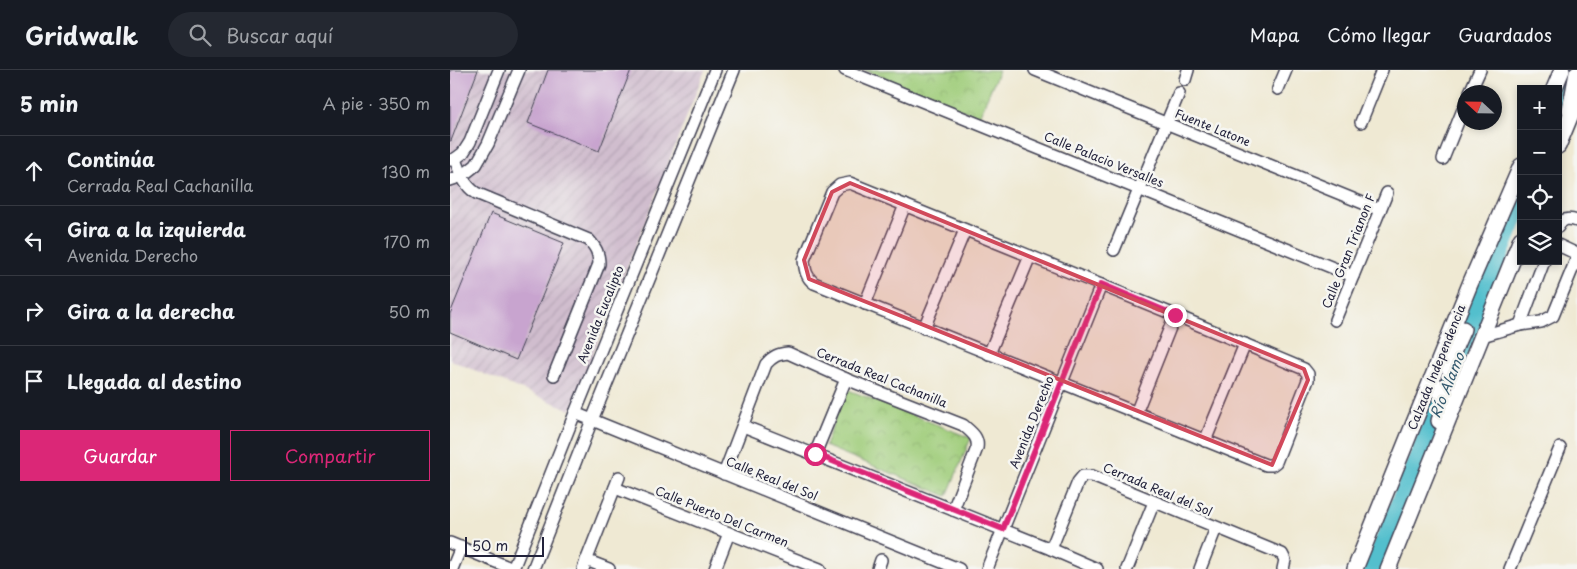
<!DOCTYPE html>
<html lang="es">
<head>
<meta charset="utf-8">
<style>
  body { margin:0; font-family:"Playpen Sans",sans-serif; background:#242831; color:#f1f3f6 }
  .controls { position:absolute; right:15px; top:15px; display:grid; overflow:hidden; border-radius:0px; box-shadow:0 2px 8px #0003 }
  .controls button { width:45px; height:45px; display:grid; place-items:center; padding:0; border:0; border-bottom:1px solid #363941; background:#171b24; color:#f1f3f6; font:25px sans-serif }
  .compass { position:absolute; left:1007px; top:15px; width:45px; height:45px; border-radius:50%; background:#171b24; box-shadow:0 2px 8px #0003; rotate:292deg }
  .scale { position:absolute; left:15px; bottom:12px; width:79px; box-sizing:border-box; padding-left:5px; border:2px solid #22223b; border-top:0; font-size:14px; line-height:18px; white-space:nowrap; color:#22223b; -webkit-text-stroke:4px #f6f6f2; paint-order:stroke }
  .stop { position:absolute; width:15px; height:15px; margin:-11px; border:4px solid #db2777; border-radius:50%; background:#fff }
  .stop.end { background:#db2777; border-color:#fff; box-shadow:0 1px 5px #0008 }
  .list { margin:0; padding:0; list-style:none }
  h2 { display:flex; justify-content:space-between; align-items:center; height:65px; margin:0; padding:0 20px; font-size:21px }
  h2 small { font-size:16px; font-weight:400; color:#9ea1a6 }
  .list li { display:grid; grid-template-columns:32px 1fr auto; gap:15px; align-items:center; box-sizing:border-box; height:70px; padding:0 20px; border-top:1px solid #363941 }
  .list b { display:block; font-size:19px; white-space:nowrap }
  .list p { margin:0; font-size:16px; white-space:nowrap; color:#9ea1a6 }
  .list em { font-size:16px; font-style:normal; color:#9ea1a6 }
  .actions { display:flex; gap:10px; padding:15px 20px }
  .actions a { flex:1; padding:11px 0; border:1px solid #db2777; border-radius:0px; text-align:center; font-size:18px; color:#db2777 }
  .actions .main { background:#db2777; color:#fff }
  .icon { flex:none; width:28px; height:28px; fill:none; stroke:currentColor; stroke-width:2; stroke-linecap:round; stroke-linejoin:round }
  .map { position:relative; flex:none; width:1127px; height:499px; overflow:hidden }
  header { display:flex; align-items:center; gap:30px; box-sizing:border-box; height:70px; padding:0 25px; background:#171b24; border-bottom:1px solid #363941 }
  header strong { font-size:24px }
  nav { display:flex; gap:28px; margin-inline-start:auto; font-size:18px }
  .search { width:350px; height:45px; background:#242831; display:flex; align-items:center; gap:12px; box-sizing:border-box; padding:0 18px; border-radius:28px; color:#9ea1a6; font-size:19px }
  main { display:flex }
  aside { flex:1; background:#171b24 }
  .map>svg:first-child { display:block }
</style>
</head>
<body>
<header>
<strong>Gridwalk</strong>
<div class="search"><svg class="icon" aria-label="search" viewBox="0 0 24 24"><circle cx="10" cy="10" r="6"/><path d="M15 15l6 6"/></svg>Buscar aquí</div>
<nav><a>Mapa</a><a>Cómo llegar</a><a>Guardados</a></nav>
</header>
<main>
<aside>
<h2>5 min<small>A pie · 350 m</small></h2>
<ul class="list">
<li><svg class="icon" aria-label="ahead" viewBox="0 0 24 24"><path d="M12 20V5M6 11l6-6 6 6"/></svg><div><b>Continúa</b><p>Cerrada Real Cachanilla</p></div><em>130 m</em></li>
<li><svg class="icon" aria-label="left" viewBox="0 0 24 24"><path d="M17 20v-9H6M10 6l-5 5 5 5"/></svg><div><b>Gira a la izquierda</b><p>Avenida Derecho</p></div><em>170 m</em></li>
<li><svg class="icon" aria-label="right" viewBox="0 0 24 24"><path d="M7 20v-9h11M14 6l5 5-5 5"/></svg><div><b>Gira a la derecha</b></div><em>50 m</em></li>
<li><svg class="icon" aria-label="arrive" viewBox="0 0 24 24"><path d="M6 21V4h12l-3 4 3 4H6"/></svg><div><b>Llegada al destino</b></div></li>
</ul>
<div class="actions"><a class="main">Guardar</a><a>Compartir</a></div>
</aside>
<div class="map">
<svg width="1127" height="499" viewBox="0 0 1127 499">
  <defs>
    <pattern id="industrial-furrows" width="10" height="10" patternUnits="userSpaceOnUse" patternTransform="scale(1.25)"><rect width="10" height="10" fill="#d0bdce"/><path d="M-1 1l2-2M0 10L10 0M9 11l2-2" fill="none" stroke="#b2a2b2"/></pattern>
    <pattern id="park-crowns" width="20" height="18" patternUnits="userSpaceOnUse" patternTransform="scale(1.25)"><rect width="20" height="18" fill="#a0cd7b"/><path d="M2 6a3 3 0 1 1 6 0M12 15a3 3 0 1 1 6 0" fill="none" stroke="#8ab06b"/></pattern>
  </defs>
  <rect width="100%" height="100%" fill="#f6f6f2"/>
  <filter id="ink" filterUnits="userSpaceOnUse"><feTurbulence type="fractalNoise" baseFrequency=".02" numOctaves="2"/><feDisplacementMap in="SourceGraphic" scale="10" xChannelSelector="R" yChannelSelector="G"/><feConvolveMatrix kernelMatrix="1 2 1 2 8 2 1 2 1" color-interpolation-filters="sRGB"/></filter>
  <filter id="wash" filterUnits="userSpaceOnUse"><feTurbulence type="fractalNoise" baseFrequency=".0096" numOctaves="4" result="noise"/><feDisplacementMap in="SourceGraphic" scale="20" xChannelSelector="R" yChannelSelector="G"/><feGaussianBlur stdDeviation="1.12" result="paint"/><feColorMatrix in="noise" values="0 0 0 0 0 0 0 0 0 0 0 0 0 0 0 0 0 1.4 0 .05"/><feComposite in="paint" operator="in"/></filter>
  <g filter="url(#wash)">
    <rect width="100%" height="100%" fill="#efe9d3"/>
    <path fill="url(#industrial-furrows)" d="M0 0H255L121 340 0 290Z"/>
    <g fill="url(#park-crowns)" stroke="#61785b">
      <path d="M414 0H549L529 47Z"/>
      <path d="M396 319 521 368 497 426 375 376Z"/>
    </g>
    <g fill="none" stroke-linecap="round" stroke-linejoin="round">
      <g stroke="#53bfcd" stroke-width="19">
        <path d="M1108 37 1123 0"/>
        <path d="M923 499 1071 131"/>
      </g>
    </g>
    <g id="blocks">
      <g fill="#c8a4cf">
        <path d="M0 0H28L1 71H0Z"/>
        <path d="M98 0H181L149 81 78 53Z"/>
        <path d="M41 143 114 173 66 290 0 262V244Z"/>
      </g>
    </g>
  </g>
  <g filter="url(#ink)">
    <use href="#blocks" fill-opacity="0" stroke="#414052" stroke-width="1"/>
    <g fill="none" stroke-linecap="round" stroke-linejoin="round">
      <defs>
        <g id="minor">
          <path d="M395 0 903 206"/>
          <path d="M585 0 930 140"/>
          <path d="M735 10 738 0"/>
          <path d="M828 19 836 0"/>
          <path d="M1020 22 1030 0"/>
          <path d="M911 52 932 0"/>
          <path d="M5 89C10 103 14 115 26 123L139 170C146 178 149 183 149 194L104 305"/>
          <path d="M993 89 1014 37"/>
          <path d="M0 90 5 89 13 83 20 72 49 0"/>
          <path d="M0 110 12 106 26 95 38 74 69 0"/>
          <path d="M400 113 725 245 854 299 858 304V310L826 392 822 395H816L364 213C356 207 355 200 354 190L382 122 390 115Z"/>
          <path d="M1108 157C1112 148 1119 148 1127 151"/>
          <path d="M664 180 729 23"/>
          <path d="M415 234 455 135"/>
          <path d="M885 250 937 123"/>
          <path d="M1070 255 1094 191"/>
          <path d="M474 258 515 160"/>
          <path d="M1032 266 1070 255 1091 252 1103 246 1126 190 1125 183 1108 175"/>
          <path d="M539 284 580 186"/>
          <path d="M125 343 509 499"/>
          <path d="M686 343 725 245"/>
          <path d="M293 356 601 479 647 499"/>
          <path d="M755 371 795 274"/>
          <path d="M365 384 396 309"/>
          <path d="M274 404 316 294C323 286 328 284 338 283L396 309 513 355C521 362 529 367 527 378L503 440"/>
          <path d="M165 418 370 499"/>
          <path d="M0 473 63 499"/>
          <path d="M601 479 628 412 633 406H642L832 484 835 490 833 499"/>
          <path d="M136 490 159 499"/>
          <path d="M2 499 11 477"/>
          <path d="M63 499 125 343 265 0"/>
          <path d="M83 499 142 350 284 0"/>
          <path d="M133 499 169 407"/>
          <path d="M265 499 279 463"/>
          <path d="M428 499 431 490"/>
          <path d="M537 499 651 215"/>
          <path d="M677 499 704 432"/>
          <path d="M750 499 766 458"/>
          <path d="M1060 499 1110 378"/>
        </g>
        <g id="major">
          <path d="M1104 19 1112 0"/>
          <path d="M1120 40 1127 3"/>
          <path d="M1108 76 1127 30"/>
          <path d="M981 310C995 326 997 330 989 351"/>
          <path d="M1012 315C1009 313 1004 310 1002 307 995 294 1008 271 1013 259"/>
          <path d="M905 499 1020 214 1071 96"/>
          <path d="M938 499 1071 169"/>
        </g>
      </defs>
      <use href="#minor" stroke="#414052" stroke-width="14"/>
      <use href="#major" stroke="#414052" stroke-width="18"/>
      <use href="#minor" stroke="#fff" stroke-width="11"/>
      <use href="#major" stroke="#fff" stroke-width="15"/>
    </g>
  </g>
  <g fill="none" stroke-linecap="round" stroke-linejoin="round" filter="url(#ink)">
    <path stroke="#db2777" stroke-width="6" d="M365 384 553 459 651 214 725 245"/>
  </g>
  <path fill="#d1495b" fill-opacity="0.2" stroke="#d1495b" stroke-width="4" stroke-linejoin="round" d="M400 113 854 299 858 310 822 395 359 209 354 190 382 122Z"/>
  <g text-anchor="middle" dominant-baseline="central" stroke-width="5" stroke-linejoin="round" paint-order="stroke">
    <g font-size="12" fill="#22223b" stroke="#f6f6f2">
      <text transform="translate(763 57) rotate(22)">Fuente Latone</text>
      <text transform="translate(654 89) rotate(22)">Calle Palacio Versalles</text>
      <text transform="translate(898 181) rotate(-68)">Calle Gran Trianon F</text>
      <text transform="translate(150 244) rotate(-68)">Avenida Eucalipto</text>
      <text transform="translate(986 297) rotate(-68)">Calzada Independencia</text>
      <text transform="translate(432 307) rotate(22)">Cerrada Real Cachanilla</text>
      <text transform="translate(581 352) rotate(-68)">Avenida Derecho</text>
      <text transform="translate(322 408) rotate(22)">Calle Real del Sol</text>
      <text transform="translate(708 419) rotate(23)">Cerrada Real del Sol</text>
      <text transform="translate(272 446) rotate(22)">Calle Puerto Del Carmen</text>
    </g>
    <g font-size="14" font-style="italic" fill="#33596e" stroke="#f6f6f2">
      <text transform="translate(997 315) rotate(-68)">Río Alamo</text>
    </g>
  </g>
</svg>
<div class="controls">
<button>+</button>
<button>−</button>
<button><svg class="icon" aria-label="locate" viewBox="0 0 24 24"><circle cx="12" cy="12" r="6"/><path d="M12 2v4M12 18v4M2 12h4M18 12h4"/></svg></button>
<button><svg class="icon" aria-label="layers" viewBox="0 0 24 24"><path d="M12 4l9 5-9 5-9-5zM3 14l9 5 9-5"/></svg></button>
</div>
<svg class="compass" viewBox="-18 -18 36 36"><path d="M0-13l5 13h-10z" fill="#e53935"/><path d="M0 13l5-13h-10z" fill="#9ea1a6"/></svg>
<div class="scale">50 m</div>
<div class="stop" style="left:365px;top:384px"></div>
<div class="stop end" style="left:725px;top:245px"></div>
</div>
</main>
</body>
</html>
